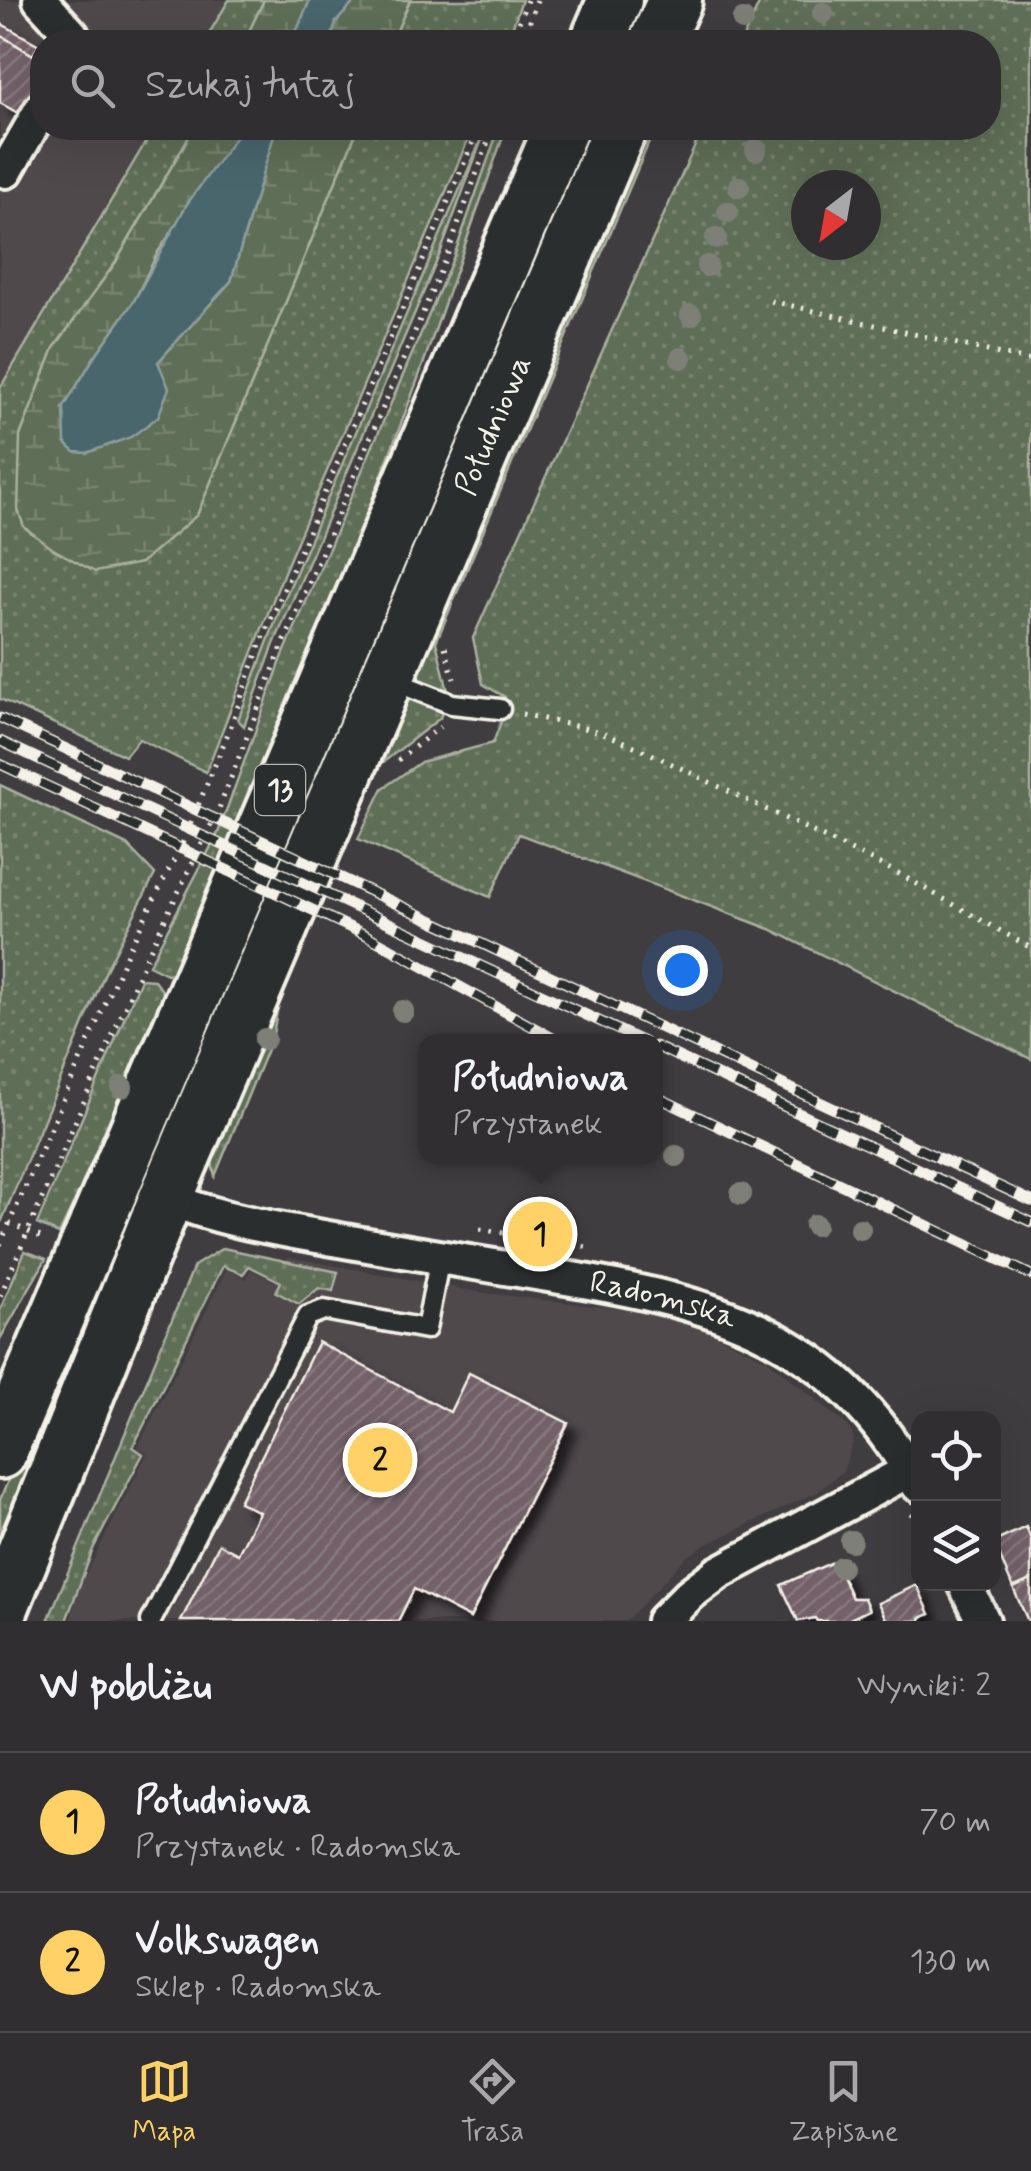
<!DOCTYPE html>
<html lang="pl">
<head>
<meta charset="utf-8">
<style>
  body { margin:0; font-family:Mynerve,sans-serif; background:#3c3a3c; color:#f1f3f6 }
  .controls { position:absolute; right:30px; bottom:30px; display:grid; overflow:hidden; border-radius:20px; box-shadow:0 10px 40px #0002 }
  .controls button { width:90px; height:90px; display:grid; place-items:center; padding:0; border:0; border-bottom:2px solid #4b4a4c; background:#302e30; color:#f1f3f6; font:50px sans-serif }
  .compass { position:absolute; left:791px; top:170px; width:90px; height:90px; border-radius:50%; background:#302e30; box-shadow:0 10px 40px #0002; rotate:211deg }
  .you { position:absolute; left:682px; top:970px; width:35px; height:35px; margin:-25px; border:8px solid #fff; border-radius:50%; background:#1a73e8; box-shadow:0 0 0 15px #1a73e833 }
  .badge { display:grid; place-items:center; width:65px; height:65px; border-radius:50%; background:#ffd166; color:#111; font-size:32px; font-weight:700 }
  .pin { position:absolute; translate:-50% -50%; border:5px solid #fff; box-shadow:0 2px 10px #0006 }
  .popup { position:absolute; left:418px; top:1034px; width:245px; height:130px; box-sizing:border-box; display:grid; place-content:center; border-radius:20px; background:#302e30; filter:drop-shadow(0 2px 8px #0005); font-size:32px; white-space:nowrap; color:#a8a8ab }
  .popup b { font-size:38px; color:#f1f3f6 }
  .popup::after { content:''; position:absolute; left:50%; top:100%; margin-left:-20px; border:20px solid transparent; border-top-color:#302e30 }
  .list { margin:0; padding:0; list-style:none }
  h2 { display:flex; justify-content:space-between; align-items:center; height:130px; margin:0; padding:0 40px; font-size:42px }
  h2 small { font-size:32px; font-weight:400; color:#a8a8ab }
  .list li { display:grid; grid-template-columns:65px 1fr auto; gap:30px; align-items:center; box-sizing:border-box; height:140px; padding:0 40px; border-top:2px solid #4b4a4c }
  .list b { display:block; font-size:38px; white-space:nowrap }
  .list p { margin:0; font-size:32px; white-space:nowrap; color:#a8a8ab }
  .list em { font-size:32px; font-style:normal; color:#a8a8ab }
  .icon { flex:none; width:55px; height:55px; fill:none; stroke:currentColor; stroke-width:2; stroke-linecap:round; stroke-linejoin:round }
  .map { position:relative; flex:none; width:1031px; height:1621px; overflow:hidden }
  .search { position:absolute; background:#302e30; box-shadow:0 10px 40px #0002; left:30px; right:30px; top:30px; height:110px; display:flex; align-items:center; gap:25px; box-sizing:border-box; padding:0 35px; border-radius:40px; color:#a8a8ab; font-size:38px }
  .sheet { height:410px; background:#302e30 }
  nav { display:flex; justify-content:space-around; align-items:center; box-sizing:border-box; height:140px; border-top:2px solid #4b4a4c; background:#302e30; font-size:28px; color:#a8a8ab }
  nav a { display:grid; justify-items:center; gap:5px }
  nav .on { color:#ffd166 }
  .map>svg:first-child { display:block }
</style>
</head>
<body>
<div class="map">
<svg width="1031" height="1621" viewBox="0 0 1031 1621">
  <defs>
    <pattern id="grass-dots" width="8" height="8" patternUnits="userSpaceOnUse" patternTransform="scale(2.5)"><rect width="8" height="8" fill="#5f6e56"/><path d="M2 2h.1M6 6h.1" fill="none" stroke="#77836e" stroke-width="1.8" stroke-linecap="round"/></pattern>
    <pattern id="wetland-marsh" width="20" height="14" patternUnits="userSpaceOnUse" patternTransform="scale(2.5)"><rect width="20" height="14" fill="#5f6e56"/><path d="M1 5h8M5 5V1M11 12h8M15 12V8" fill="none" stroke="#77836e"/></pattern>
    <pattern id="building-hatch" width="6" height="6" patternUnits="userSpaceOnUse" patternTransform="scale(2.5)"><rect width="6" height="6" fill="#736169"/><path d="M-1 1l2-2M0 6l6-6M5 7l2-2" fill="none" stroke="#88787e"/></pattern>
    <filter id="shadow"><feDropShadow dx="9" dy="9" stdDeviation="5" flood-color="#0009"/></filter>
  </defs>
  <rect width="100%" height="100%" fill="#403d40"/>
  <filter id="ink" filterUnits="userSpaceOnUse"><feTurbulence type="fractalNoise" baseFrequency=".01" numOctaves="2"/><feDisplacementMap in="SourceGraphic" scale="20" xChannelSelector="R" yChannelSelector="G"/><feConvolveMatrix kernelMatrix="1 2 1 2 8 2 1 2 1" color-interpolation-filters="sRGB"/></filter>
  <g filter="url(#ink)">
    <g fill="#4f484c">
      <path d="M0 0H229L204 42H42V128H154L0 388Z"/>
      <path d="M288 1257 484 1293 645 1312 696 1326 766 1359 849 1427 854 1439 843 1471 819 1491 703 1546 685 1558 627 1621H70L79 1588 147 1454 138 1447 227 1269 246 1279 251 1270 276 1282Z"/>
    </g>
    <g fill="url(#grass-dots)" stroke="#aab09f" stroke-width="2.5" fill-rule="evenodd">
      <path d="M229 0H264L244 42H204Z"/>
      <path d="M410 0H522L507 42H392Z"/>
      <path d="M761 0H1031V1059L770 929 519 834 490 897 358 839 383 788 421 762 493 743 501 722 505 697 483 684 473 638 703 128H988V42H741ZM806 185H866V245H806Z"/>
      <path d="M154 128H194L116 262 54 348 20 436 197 515 358 128H473L284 572 206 772 139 739 125 756 0 699V388Z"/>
      <path d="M486 128 441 251 274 644 244 726 238 720 279 612Z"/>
      <path d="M499 128H506L419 376 311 663 178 972 167 974 149 965 218 833 282 658 454 256Z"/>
      <path d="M642 128H655L436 642 448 691 416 679 413 667Z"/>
      <path d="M412 695 443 709 440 718 368 774 395 702Z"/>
      <path d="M0 785 127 845 155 874 107 968 0 1225Z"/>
      <path d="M284 969 273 1035 215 1176 211 1158Z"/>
      <path d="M141 979 154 980 167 997 117 1113 59 1234 37 1224Z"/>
      <path d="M223 1248 338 1272 333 1291 319 1288 299 1304 276 1292 281 1282 249 1266 243 1274 223 1266 133 1447 143 1454 93 1549 66 1621H48L194 1266Z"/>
      <path d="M25 1251 46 1259 0 1339V1310Z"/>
      <path d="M89 1284 104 1291 0 1549V1500Z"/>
    </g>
    <g fill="url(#wetland-marsh)" stroke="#aab09f" stroke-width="2.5">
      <path d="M264 0H310L292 42H244Z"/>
      <path d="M356 0H410L392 42H330L336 22Z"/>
      <path d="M194 128H242L158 252 134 301 93 359 64 407 158 362 231 281 276 128H358L197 515 141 563 95 572 53 549 24 527 18 510 20 436 54 348 116 262Z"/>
    </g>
    <g fill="#49666d" stroke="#8d9e9e" stroke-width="2.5">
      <path d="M310 0H356L336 22 330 42H292Z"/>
      <path d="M242 128H276L231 281 158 362 169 388 158 417 131 437 87 453 75 452 65 443 64 407 93 359 134 301 187 204Z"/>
    </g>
    <g fill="url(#building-hatch)" stroke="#f4f1e8" stroke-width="2.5" filter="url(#shadow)">
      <path d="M0 23 39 45 33 55 0 35Z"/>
      <path d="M0 35 33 55 39 45 42 48V76L20 114 0 103Z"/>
      <path d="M318 1342 450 1412 469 1373 568 1423 470 1618 414 1589 398 1621H181L219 1544 238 1554 259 1512 239 1502Z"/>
      <path d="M1026 1527 1031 1539V1580L1013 1588 994 1542Z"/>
      <path d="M835 1561 852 1598H864L869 1610 846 1621H817L815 1618 798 1621 781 1585Z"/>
      <path d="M1031 1580V1621H1028L1013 1588Z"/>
      <path d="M917 1585 930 1614 920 1618 921 1621H887L878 1603Z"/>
    </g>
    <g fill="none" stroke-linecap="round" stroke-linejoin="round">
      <defs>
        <g id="lane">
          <path d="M391 680 452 704 500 709"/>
          <path d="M151 1621 308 1316 324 1310 426 1329 440 1257"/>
        </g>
        <g id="street">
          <path d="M40 0 72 35 73 42"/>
          <path d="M6 171 42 108"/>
          <path id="s1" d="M166 1198C218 1219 272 1228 328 1238 405 1252 483 1264 560 1277 718 1303 834 1335 918 1485"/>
          <path d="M965 1584 983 1621"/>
          <path d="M663 1621 690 1594 718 1573 910 1470"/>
        </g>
        <g id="primary">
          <path d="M597 42 615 0"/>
          <path d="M656 42 675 0"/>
          <path d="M0 1452 561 128"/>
          <path id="s2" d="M0 1612 166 1198 620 128"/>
        </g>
      </defs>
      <use href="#lane" stroke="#f4f1e8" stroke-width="25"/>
      <use href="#street" stroke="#f4f1e8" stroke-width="40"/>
      <use href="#primary" stroke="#f4f1e8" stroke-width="60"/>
      <g stroke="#f4f1e8" stroke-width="5" stroke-dasharray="2.5 8" stroke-linecap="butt">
        <path d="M512 42 527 0"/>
        <path d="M523 42 537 0"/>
        <path d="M771 301 1031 361"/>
        <path d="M445 647 454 679"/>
        <path d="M522 714 601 732 639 748 894 871 1031 948"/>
        <path d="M398 760 440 727"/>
        <path d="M9 1223 47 1240"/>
        <path d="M480 1229 592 1248"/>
        <path d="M0 1245 128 951 183 842 229 731 259 648 479 128"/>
        <path d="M0 1296 145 960 218 811 280 652 448 253 493 128"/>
        <path d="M911 1513 918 1528"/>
      </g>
      <use href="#lane" stroke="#2a2d2e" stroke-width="18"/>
      <use href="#street" stroke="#2a2d2e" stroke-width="32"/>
      <use href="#primary" stroke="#2a2d2e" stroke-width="52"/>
      <defs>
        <g id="rail">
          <path d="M0 718 1031 1201"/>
          <path d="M0 741 644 1042"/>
          <path d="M0 764 366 935 560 1042"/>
          <path d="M655 1046 1031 1222"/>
          <path d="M655 1096 1031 1275"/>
        </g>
      </defs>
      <use href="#rail" stroke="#f4f1e8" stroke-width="11"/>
      <use href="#rail" stroke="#2a2d2e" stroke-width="8" stroke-dasharray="22" stroke-linecap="butt"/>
    </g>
    <g fill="#7e8078">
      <circle cx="823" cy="13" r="11"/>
      <circle cx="743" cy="20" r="11"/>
      <circle cx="756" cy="150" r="11"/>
      <circle cx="739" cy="187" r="11"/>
      <circle cx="728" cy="212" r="11"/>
      <circle cx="716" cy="238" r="11"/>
      <circle cx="707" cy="266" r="11"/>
      <circle cx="691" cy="315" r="11"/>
      <circle cx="681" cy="358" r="11"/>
      <circle cx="403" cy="1011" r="11"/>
      <circle cx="265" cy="1039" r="11"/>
      <circle cx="122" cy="1087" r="11"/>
      <circle cx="676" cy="1156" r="11"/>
      <circle cx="741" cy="1194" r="11"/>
      <circle cx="815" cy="1225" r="11"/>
      <circle cx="860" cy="1229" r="11"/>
      <circle cx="851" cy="1541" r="11"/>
      <circle cx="841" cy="1567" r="11"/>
    </g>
  </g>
  <g text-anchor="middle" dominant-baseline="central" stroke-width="8" stroke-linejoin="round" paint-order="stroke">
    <rect fill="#2a2d2e" stroke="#b7b6b0" stroke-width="2.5" x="255" y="765" width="50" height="50" rx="8"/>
    <g font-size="30" font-weight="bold" fill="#f4f1e8">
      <text x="280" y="790">13</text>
    </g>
    <g font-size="32" fill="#f4f1e8" stroke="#2a2d2e">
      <text stroke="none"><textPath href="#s2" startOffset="1285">Południowa</textPath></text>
      <text stroke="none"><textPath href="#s1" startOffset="508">Radomska</textPath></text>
    </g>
  </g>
</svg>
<div class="controls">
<button><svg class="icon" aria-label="locate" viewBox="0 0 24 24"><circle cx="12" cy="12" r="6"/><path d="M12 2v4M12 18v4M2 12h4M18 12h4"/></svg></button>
<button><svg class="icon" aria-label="layers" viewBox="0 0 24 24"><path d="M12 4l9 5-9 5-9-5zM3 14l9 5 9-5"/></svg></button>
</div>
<svg class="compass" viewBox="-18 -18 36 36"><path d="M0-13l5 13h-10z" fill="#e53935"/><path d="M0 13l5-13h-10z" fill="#a8a8ab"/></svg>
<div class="you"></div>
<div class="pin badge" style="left:540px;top:1234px">1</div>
<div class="popup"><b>Południowa</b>Przystanek</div>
<div class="pin badge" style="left:380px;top:1460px">2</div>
<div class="search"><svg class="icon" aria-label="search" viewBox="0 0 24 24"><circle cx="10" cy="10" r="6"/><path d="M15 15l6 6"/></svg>Szukaj tutaj</div>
</div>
<section class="sheet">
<h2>W pobliżu<small>Wyniki: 2</small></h2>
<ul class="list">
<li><span class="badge">1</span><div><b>Południowa</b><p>Przystanek · Radomska</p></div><em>70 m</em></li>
<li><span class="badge">2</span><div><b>Volkswagen</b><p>Sklep · Radomska</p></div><em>130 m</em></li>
</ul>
</section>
<nav>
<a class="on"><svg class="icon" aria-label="map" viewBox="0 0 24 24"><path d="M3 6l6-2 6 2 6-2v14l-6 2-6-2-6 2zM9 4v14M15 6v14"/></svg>Mapa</a>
<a><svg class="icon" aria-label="directions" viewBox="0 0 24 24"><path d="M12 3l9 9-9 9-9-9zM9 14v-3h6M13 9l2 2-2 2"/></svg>Trasa</a>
<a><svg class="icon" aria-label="saved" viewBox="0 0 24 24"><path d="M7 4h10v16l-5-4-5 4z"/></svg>Zapisane</a>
</nav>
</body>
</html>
